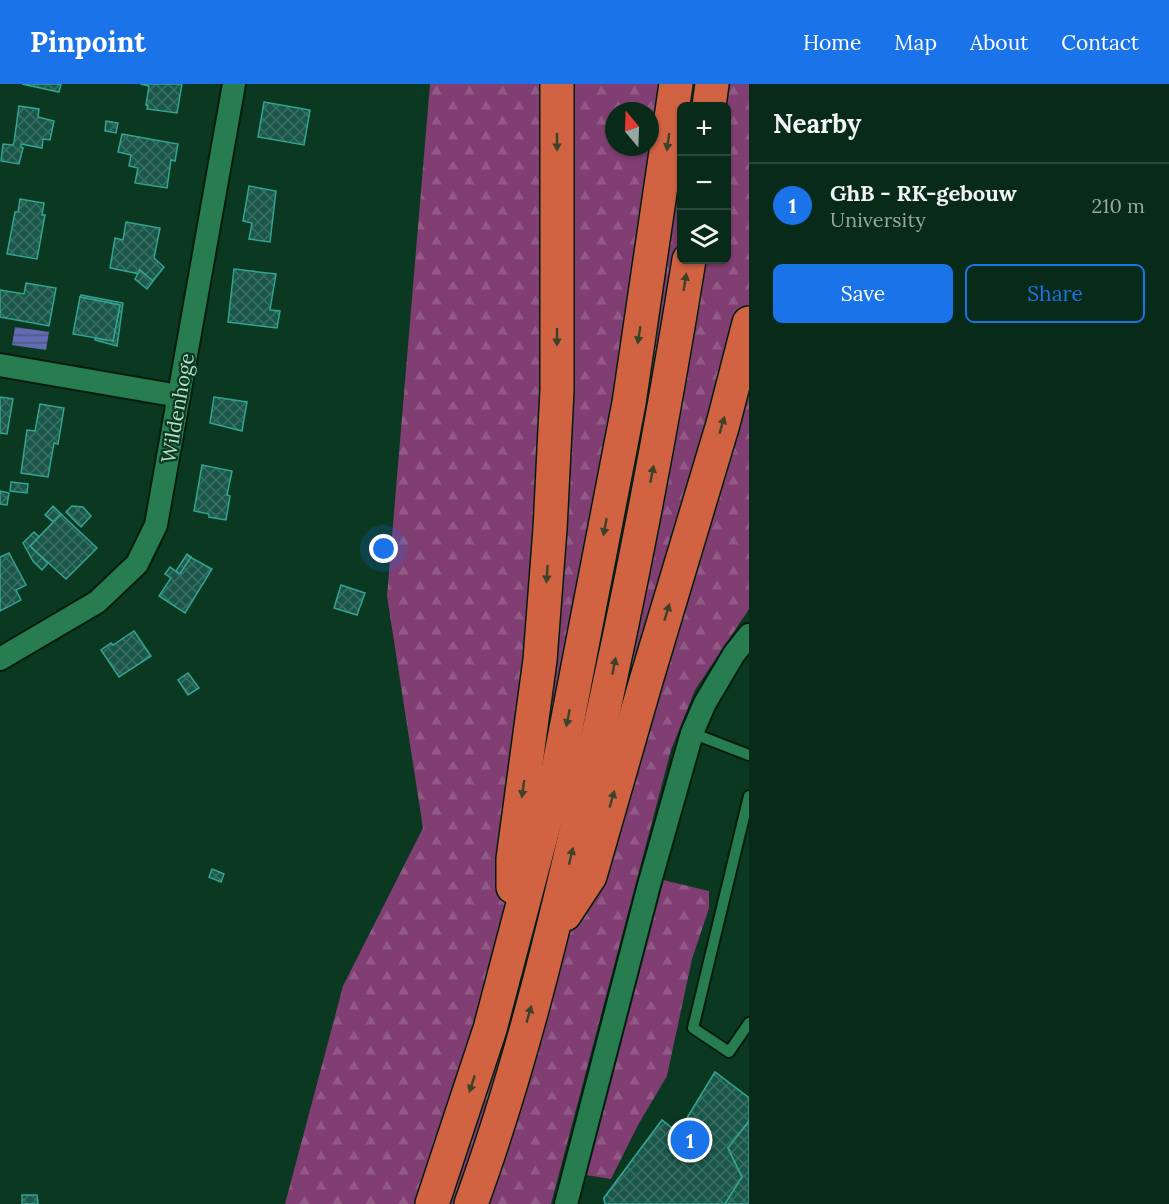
<!DOCTYPE html>
<html lang="en">
<head>
<meta charset="utf-8">
<style>
  body { margin:0; font-family:Lora,serif; background:#113222; color:#f1f3f6 }
  .controls { position:absolute; right:18px; top:18px; display:grid; overflow:hidden; border-radius:9px; box-shadow:0 2px 4px #0004 }
  .controls button { width:54px; height:54px; display:grid; place-items:center; padding:0; border:0; border-bottom:2px solid #294638; background:#082a19; color:#f1f3f6; font:30px sans-serif }
  .compass { position:absolute; left:605px; top:18px; width:54px; height:54px; border-radius:50%; background:#082a19; box-shadow:0 2px 4px #0004; rotate:341deg }
  .you { position:absolute; left:384px; top:465px; width:21px; height:21px; margin:-15px; border:4px solid #fff; border-radius:50%; background:#1a73e8; box-shadow:0 0 0 9px #1a73e833 }
  .badge { display:grid; place-items:center; width:39px; height:39px; border-radius:50%; background:#1a73e8; color:#fff; font-size:20px; font-weight:700 }
  .pin { position:absolute; translate:-50% -50%; border:3px solid #fff; box-shadow:0 2px 6px #0006 }
  .list { margin:0; padding:0; list-style:none }
  h2 { display:flex; justify-content:space-between; align-items:center; height:78px; margin:0; padding:0 24px; font-size:26px }
  h2 small { font-size:20px; font-weight:400; color:#98a7a2 }
  .list li { display:grid; grid-template-columns:39px 1fr auto; gap:18px; align-items:center; box-sizing:border-box; height:84px; padding:0 24px; border-top:2px solid #294638 }
  .list b { display:block; font-size:22px; white-space:nowrap }
  .list p { margin:0; font-size:20px; white-space:nowrap; color:#98a7a2 }
  .list em { font-size:20px; font-style:normal; color:#98a7a2 }
  .actions { display:flex; gap:12px; padding:18px 24px }
  .actions a { flex:1; padding:14px 0; border:2px solid #1a73e8; border-radius:9px; text-align:center; font-size:21px; color:#1a73e8 }
  .actions .main { background:#1a73e8; color:#fff }
  .icon { flex:none; width:33px; height:33px; fill:none; stroke:currentColor; stroke-width:2; stroke-linecap:round; stroke-linejoin:round }
  .map { position:relative; flex:none; width:749px; height:1120px; overflow:hidden }
  header { display:flex; align-items:center; gap:36px; box-sizing:border-box; height:84px; padding:0 30px; background:#1a73e8; color:#fff }
  header strong { font-size:28px }
  nav { display:flex; gap:33px; margin-inline-start:auto; font-size:21px }
  main { display:flex }
  aside { flex:1; background:#082a19 }
  .map>svg:first-child { display:block }
</style>
</head>
<body>
<header>
<strong>Pinpoint</strong>
<nav><a>Home</a><a>Map</a><a>About</a><a>Contact</a></nav>
</header>
<main>
<div class="map">
<svg width="749" height="1120" viewBox="0 0 749 1120">
  <defs>
    <pattern id="forest-firs" width="22" height="20" patternUnits="userSpaceOnUse" patternTransform="scale(1.5)"><rect width="22" height="20" fill="#813e72"/><path d="M5 1l3.5 6h-7zM16 11l3.5 6h-7z" fill="#915985"/></pattern>
    <pattern id="water-rules" width="6" height="5" patternUnits="userSpaceOnUse" patternTransform="scale(1.5)"><rect width="6" height="5" fill="#626bb4"/><path d="M0 2.5h6" fill="none" stroke="#4f597e"/></pattern>
    <pattern id="building-cross-hatch" width="8" height="8" patternUnits="userSpaceOnUse" patternTransform="scale(1.5)"><rect width="8" height="8" fill="#1c574b"/><path d="M0 0l8 8M0 8l8-8" fill="none" stroke="#3b6f63"/></pattern>
  </defs>
  <rect width="100%" height="100%" fill="#0a3821"/>
  <g fill="url(#forest-firs)" fill-rule="evenodd">
    <path d="M430 0H749V525L695 606 671 666 551 1120H285L343 902 423 744 387 512ZM682 22H726V176H682ZM614 27H650V63H614Z"/>
    <path d="M663 796 709 807V824L692 875 667 992 638 1041 611 1095 586 1091Z"/>
  </g>
  <path fill="url(#water-rules)" d="M15 243 49 248 46 266 12 261Z"/>
  <g fill="url(#building-cross-hatch)" stroke="#31a58f" stroke-width="1.5">
    <path d="M22 0H61L59 8Z"/>
    <path d="M140 0H182L177 29 147 25 148 22 146 21 149 2Z"/>
    <path d="M264 18 310 26 304 61 258 53Z"/>
    <path d="M19 22 39 25 38 33 54 37 50 56 43 55 42 64 21 60V63L23 64 19 80 1 77 3 60 13 61 14 58Z"/>
    <path d="M106 37 118 39 116 49 105 47Z"/>
    <path d="M122 50 178 60 175 77 171 76 167 104 135 99 138 84 129 82 131 71 118 68Z"/>
    <path d="M249 102 276 107 270 158 249 155 252 139 243 137Z"/>
    <path d="M20 115 44 119 42 131H45L37 175 7 170 15 128H18Z"/>
    <path d="M126 138 160 144 154 174 164 183 153 197 140 186V190L110 184 115 154 123 156Z"/>
    <path d="M234 185 276 190 270 226 280 227 277 244 228 238Z"/>
    <path d="M140 186 153 197 147 205 135 195Z"/>
    <path d="M26 199 56 204 49 242 0 233V206L24 210Z"/>
    <path d="M81 211 123 219 117 262 95 256V254L113 257 120 221 80 213Z"/>
    <path d="M80 213 120 221 113 257 73 250Z"/>
    <path d="M0 313 13 315 7 350 0 349Z"/>
    <path d="M214 313 247 318 242 347 210 339Z"/>
    <path d="M40 320 64 324 58 360 54 359 48 393 21 389 27 346 35 347Z"/>
    <path d="M202 381 232 387 227 411 230 412 226 436 209 433V430L194 427Z"/>
    <path d="M11 398 28 400 27 409 10 407Z"/>
    <path d="M0 407 9 409 7 421 0 420Z"/>
    <path d="M53 422 61 430 53 438 45 431Z"/>
    <path d="M72 422 83 423 91 432 81 443 66 428Z"/>
    <path d="M61 430 97 464 66 495 30 462Z"/>
    <path d="M34 448 39 453 30 462 48 479 42 486 33 477 23 459Z"/>
    <path d="M9 469 26 501 16 506 21 516 0 527V473Z"/>
    <path d="M187 470 191 473 180 490 176 487Z"/>
    <path d="M188 472 212 485 185 529 159 512 171 494 165 490 170 483 180 490 191 473Z"/>
    <path d="M341 501 365 509 357 531 334 524Z"/>
    <path d="M134 547 151 572 119 593 101 566 111 559 113 561Z"/>
    <path d="M188 589 199 604 188 611 178 596Z"/>
    <path d="M212 785 224 790 221 798 209 793Z"/>
    <path d="M715 988 749 1014V1037L728 1064 742 1093 725 1120H605L604 1114 662 1036 678 1049Z"/>
    <path d="M715 988 749 1014V1037L728 1064 742 1093 725 1120H605L604 1114 662 1036 678 1049Z"/>
    <path d="M749 1037V1120H725L742 1093 728 1064Z"/>
    <path d="M22 1111H37L38 1120H22Z"/>
  </g>
  <g fill="none" stroke-linecap="round" stroke-linejoin="round">
    <defs>
      <g id="lane">
        <path d="M692 649 749 671"/>
        <path d="M749 712 693 944 729 968 749 939"/>
      </g>
      <g id="street">
        <path d="M0 281 179 312"/>
        <path d="M0 575 97 518 137 480 156 441 234 0"/>
        <path d="M566 1120 649 801 692 649 705 619 734 570 749 551"/>
      </g>
      <g id="highway">
        <path d="M709 22 712 0"/>
        <path d="M513 803V775L540 576 550 445 557 306V0"/>
        <path d="M565 830 590 792 646 597 723 340 749 239"/>
        <path d="M432 1120 490 945 557 691 629 319 676 0"/>
        <path d="M471 1120C517 994 550 861 580 730 623 547 659 362 689 176"/>
      </g>
    </defs>
    <use href="#lane" stroke="#031d0f" stroke-width="14"/>
    <use href="#street" stroke="#031d0f" stroke-width="26"/>
    <use href="#highway" stroke="#031d0f" stroke-width="36"/>
    <use href="#lane" stroke="#277c50" stroke-width="10"/>
    <use href="#street" stroke="#277c50" stroke-width="22"/>
    <use href="#highway" stroke="#d16343" stroke-width="33"/>
  </g>
  <defs><path id="oneway-solid" d="M-6-.8H1V-3.2L6.5 0L1 3.2V.8H-6Z" transform="scale(1.5)"/></defs>
  <g fill="#3c432a">
    <use href="#oneway-solid" transform="translate(557 58) rotate(90)"/>
    <use href="#oneway-solid" transform="translate(668 58) rotate(98)"/>
    <use href="#oneway-solid" transform="translate(685 198) rotate(-81)"/>
    <use href="#oneway-solid" transform="translate(639 251) rotate(99)"/>
    <use href="#oneway-solid" transform="translate(557 253) rotate(90)"/>
    <use href="#oneway-solid" transform="translate(722 341) rotate(-74)"/>
    <use href="#oneway-solid" transform="translate(652 390) rotate(-79)"/>
    <use href="#oneway-solid" transform="translate(605 443) rotate(101)"/>
    <use href="#oneway-solid" transform="translate(547 490) rotate(94)"/>
    <use href="#oneway-solid" transform="translate(667 528) rotate(-73)"/>
    <use href="#oneway-solid" transform="translate(614 582) rotate(-79)"/>
    <use href="#oneway-solid" transform="translate(568 634) rotate(101)"/>
    <use href="#oneway-solid" transform="translate(523 705) rotate(98)"/>
    <use href="#oneway-solid" transform="translate(612 715) rotate(-74)"/>
    <use href="#oneway-solid" transform="translate(571 772) rotate(-77)"/>
    <use href="#oneway-solid" transform="translate(529 930) rotate(-74)"/>
    <use href="#oneway-solid" transform="translate(472 1000) rotate(108)"/>
  </g>
  <g text-anchor="middle" dominant-baseline="central" stroke-width="4.5" stroke-linejoin="round" paint-order="stroke">
    <g font-size="20" fill="#b7dec5" stroke="#0a3821">
      <text transform="translate(177 324) rotate(-80)">Wildenhoge</text>
    </g>
  </g>
</svg>
<div class="controls">
<button>+</button>
<button>−</button>
<button><svg class="icon" aria-label="layers" viewBox="0 0 24 24"><path d="M12 4l9 5-9 5-9-5zM3 14l9 5 9-5"/></svg></button>
</div>
<svg class="compass" viewBox="-18 -18 36 36"><path d="M0-13l5 13h-10z" fill="#e53935"/><path d="M0 13l5-13h-10z" fill="#98a7a2"/></svg>
<div class="you"></div>
<div class="pin badge" style="left:690px;top:1056px">1</div>
</div>
<aside>
<h2>Nearby<small></small></h2>
<ul class="list">
<li><span class="badge">1</span><div><b>GhB - RK-gebouw</b><p>University</p></div><em>210 m</em></li>
</ul>
<div class="actions"><a class="main">Save</a><a>Share</a></div>
</aside>
</main>
</body>
</html>
